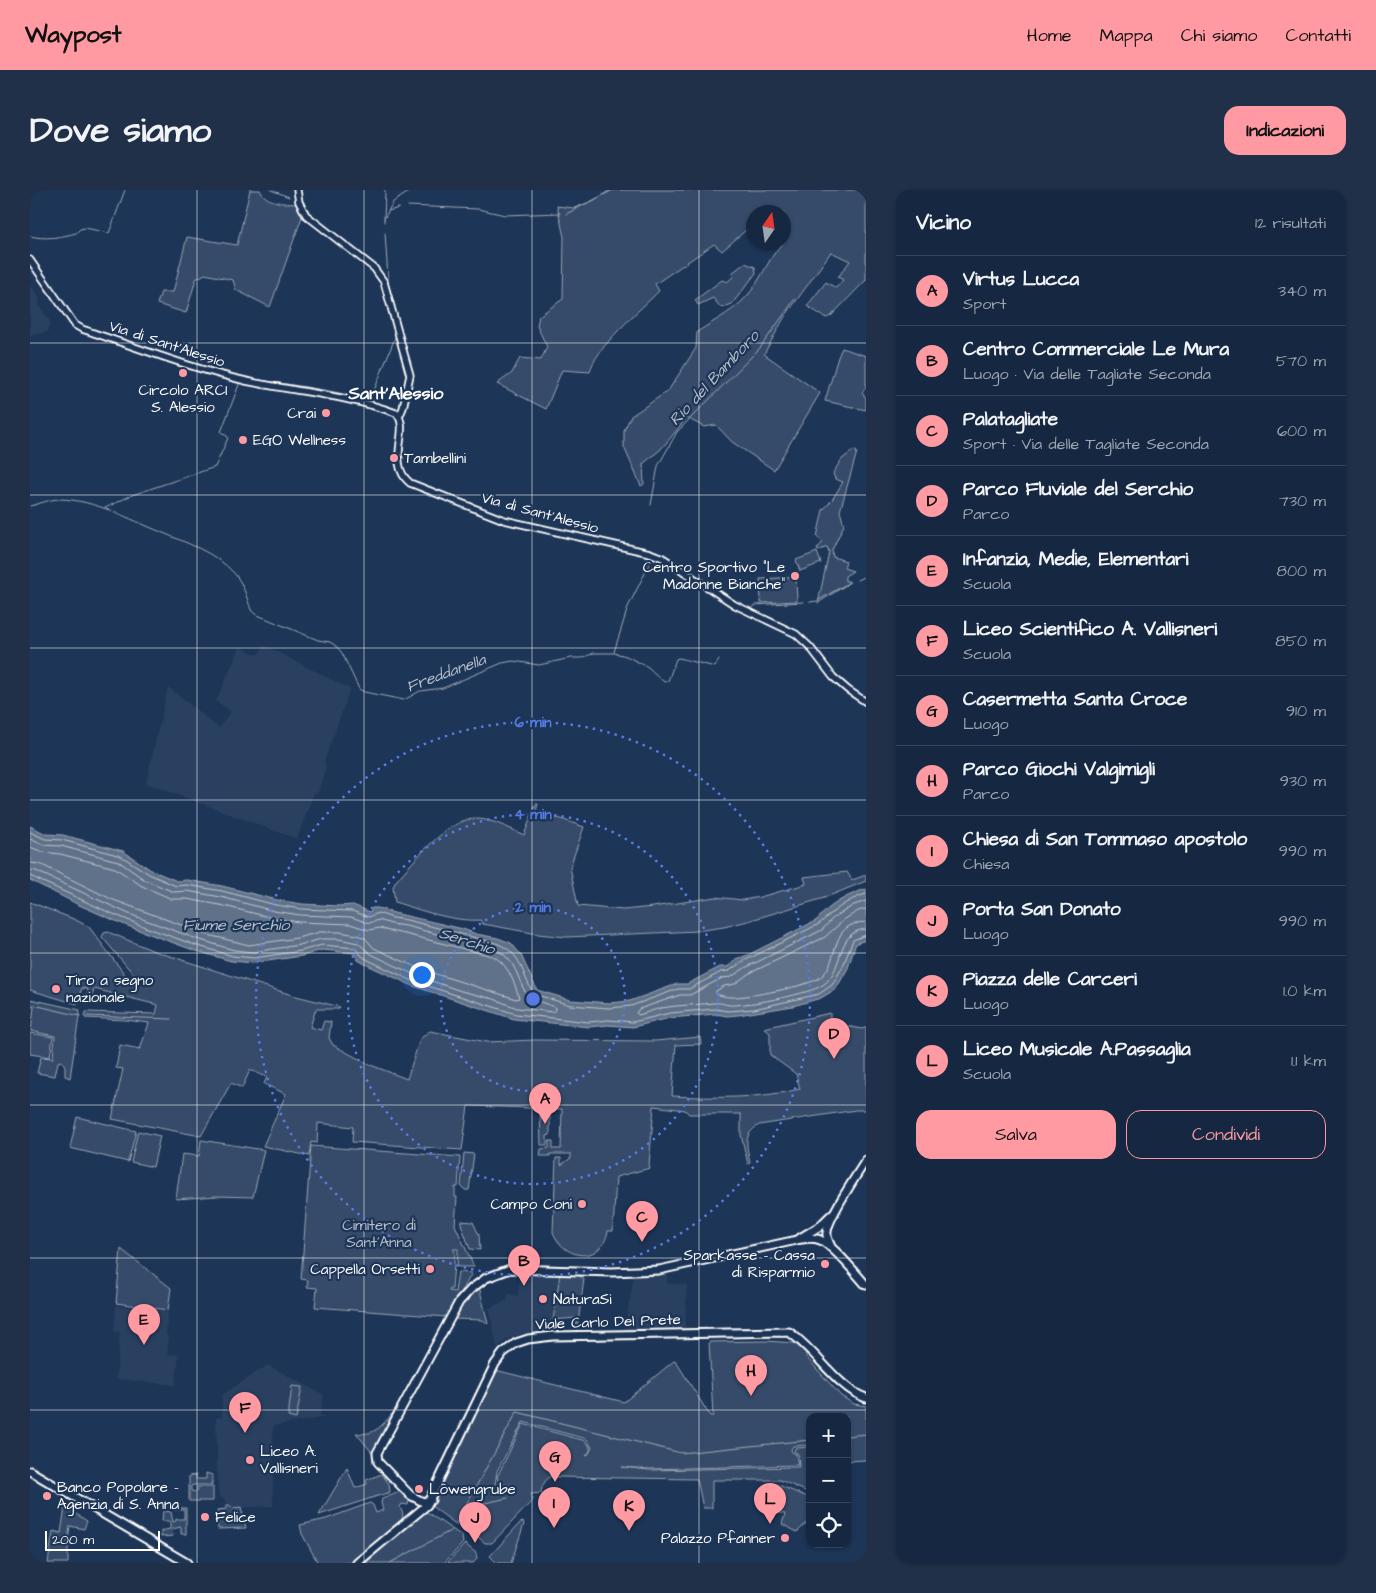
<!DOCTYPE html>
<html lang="it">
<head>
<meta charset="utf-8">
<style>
  body { margin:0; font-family:"Architects Daughter",sans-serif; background:#1f3048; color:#f1f3f6 }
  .controls { position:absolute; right:15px; bottom:15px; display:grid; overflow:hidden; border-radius:10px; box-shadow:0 1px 4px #0004 }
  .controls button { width:45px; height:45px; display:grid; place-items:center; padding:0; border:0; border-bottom:1px solid #35445a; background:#162841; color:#f1f3f6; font:25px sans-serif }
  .compass { position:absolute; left:716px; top:15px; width:45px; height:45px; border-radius:50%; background:#162841; box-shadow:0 1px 4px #0004; rotate:13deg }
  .scale { position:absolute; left:15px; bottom:12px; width:115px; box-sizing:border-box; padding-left:5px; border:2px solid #fff; border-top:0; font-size:14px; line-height:18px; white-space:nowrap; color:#fff; -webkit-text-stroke:4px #1d3557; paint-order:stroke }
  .you { position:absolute; left:391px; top:784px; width:18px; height:18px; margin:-12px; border:4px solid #fff; border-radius:50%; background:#1a73e8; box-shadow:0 0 0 8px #1a73e833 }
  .badge { display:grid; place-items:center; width:32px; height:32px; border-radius:50%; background:#ff9aa2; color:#111; font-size:16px; font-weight:700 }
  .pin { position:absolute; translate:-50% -41px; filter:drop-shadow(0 1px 2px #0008) }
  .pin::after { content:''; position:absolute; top:26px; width:18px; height:15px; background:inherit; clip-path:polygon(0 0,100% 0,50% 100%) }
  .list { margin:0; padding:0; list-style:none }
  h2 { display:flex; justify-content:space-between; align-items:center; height:65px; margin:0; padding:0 20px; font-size:21px }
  h2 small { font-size:16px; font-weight:400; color:#9ea6b1 }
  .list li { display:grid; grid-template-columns:32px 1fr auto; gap:15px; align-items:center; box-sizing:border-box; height:70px; padding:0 20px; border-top:1px solid #35445a }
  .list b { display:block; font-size:19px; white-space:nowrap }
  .list p { margin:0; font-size:16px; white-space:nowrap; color:#9ea6b1 }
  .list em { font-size:16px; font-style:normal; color:#9ea6b1 }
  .actions { display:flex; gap:10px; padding:15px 20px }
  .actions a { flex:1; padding:11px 0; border:1px solid #ff9aa2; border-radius:15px; text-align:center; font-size:18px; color:#ff9aa2 }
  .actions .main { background:#ff9aa2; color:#111 }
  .icon { flex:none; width:28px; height:28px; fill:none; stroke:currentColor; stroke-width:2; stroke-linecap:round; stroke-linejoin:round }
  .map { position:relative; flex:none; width:836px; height:1373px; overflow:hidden; border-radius:15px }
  header { display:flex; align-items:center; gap:30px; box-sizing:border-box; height:70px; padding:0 25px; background:#ff9aa2; color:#111 }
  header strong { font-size:24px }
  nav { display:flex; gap:28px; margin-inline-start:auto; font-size:18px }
  .intro { display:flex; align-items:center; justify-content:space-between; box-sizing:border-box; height:120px; padding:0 30px }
  h1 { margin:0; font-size:35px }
  .button { padding:12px 22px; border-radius:15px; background:#ff9aa2; color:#111; font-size:18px; font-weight:700 }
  main { display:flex; gap:30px; padding:0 30px }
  aside { flex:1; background:#162841; border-radius:15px; box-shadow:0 1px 4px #0004 }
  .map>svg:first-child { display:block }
</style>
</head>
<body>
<header>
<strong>Waypost</strong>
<nav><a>Home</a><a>Mappa</a><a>Chi siamo</a><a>Contatti</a></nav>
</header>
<div class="intro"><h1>Dove siamo</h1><a class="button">Indicazioni</a></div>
<main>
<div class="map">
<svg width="836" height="1373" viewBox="0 0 836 1373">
  <rect width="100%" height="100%" fill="#1d3557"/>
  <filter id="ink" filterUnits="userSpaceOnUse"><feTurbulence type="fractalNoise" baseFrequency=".02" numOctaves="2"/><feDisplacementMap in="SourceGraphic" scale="10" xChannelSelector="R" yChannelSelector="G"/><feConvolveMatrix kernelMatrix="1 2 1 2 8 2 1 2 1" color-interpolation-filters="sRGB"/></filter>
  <g filter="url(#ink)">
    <g fill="#2a4161">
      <path d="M0 95 10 109 9 115 21 133 17 142 0 145Z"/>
      <path d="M234 455 320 499 294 572 296 576 288 603H284L267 649 116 593 138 497 189 538 201 521 186 511 210 457 228 465Z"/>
      <path d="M490 1082 530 1084 521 1141H511L492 1144 478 1149 467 1158 459 1118 477 1110 478 1104 488 1105Z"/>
      <path d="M638 1082 637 1093 657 1095 655 1139 594 1142 603 1091 602 1085Z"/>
      <path d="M86 1116 138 1121 136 1145 139 1146 137 1164 149 1165 145 1195 86 1189 90 1142 84 1141Z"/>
      <path d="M238 1175 294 1205 290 1225 296 1227 243 1236V1316L203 1318 188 1304 186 1228 192 1227V1205Z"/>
    </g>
    <g fill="#364b69" stroke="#9aa5b4" fill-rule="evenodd">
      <path d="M220 0H230C236 13 253 13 266 14L273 24 240 117 206 100 203 90 175 84 166 89 156 123 127 114 131 102H143L157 47 207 55Z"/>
      <path d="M580 0H836V90L801 126 796 128 777 116 796 92 806 98 813 90 808 87 820 71 801 62 754 128 734 164 790 203 744 280 702 252 686 235 674 237 657 228 631 259 613 274 614 294 611 296 594 257V240L601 226 638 201 666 158 667 142C687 129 708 119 722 100 733 85 741 64 754 52V22H724L723 34 692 61 684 54 625 94 629 101C611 119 564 159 560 182L532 180 516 219 467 194 482 183 490 168 511 170 517 157 507 136 509 126 533 109 534 47 527 16 544 18 565 10Z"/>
      <path d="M715 73 725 77 726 83 702 114 691 118 683 108 668 115 665 110 692 90 697 92 703 87 702 83Z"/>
      <path d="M812 158 836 166V197L832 203 836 208V220L795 211 808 167Z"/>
      <path d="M824 260 827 262 810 321 814 335 802 360 803 367 816 371 814 378 823 381 815 386V391H819L816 395 788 413 799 362 797 357 788 361 787 359 793 352 787 347 793 320 802 310 813 292 805 289 803 283 812 269Z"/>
      <path d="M787 362 791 373 770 381 766 370Z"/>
      <path d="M766 387 767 411 731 413 730 389Z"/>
      <path d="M506 614H508L506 621 507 626 516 624 514 628 517 630 528 628 554 637 540 677 548 716 593 720 623 717 685 707 713 710 730 707 776 694 774 687 817 682 822 690 836 685V691L794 708 718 731 694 737 667 741 537 747 508 744 453 734 450 730C425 732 389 720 365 712L363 697 366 691C383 672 417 630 443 629 461 628 478 638 494 645Z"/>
      <path d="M0 712 46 730 59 737 96 786 111 793 72 747 74 743 78 742 124 761 262 805 310 817 309 819H286L280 837 291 840 294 831 301 832 299 848 303 855 338 874 377 889 390 849 400 841 457 852 505 850 625 851 670 847 671 854 646 855 642 906C685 908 728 909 770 899L766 884 740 865V843L734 838 800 823V833L832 839 836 837V920H826L729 935C712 945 717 956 720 973L718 974 711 945V924H659L655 920 624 916 619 975 620 978 586 987 583 1041H578C572 1074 534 1071 523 1042L526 968H531V975L541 968V964H520V966H510L511 959 519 958V951H523V959H531L532 919 438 916 432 960 322 952 323 937 288 933 287 953 281 952 279 966 233 956 256 904 234 894 237 887 220 880 212 898 201 893 171 946 82 929 93 879 86 878 90 855 110 859 119 833 96 830 55 828 56 822 126 824 128 815 64 799 59 814 56 813 58 799 52 798 47 814 0 800Z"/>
      <path d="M0 809 50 820 40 888 35 886V876L32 871 28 872 25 886 7 883 11 867 23 868 25 846 1 841 4 817 0 816Z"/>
      <path d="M0 843 23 847 20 867 0 864Z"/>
      <path d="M510 922H520V945L517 946V955H511Z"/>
      <path d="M47 927 106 941 98 972 40 958Z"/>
      <path d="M108 941 130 946 123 977 101 972Z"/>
      <path d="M171 950 234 960 223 1007 187 1006 146 1009 152 964 169 966Z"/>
      <path d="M281 956 430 967 428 997H425V1007H427L425 1035 444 1077H428L427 1075 428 1059H423L425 1061 422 1099H420L419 1101 425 1102 428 1082 442 1083 417 1127 285 1117 287 1098 277 1097 278 1090 271 1089Z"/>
      <path d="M434 963 444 964 439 1000H435L431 996Z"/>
      <path d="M431 1031 443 1032 449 1045 450 1060 440 1059 431 1034Z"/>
      <path d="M91 1059 141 1098 138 1120 86 1113Z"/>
      <path d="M530 1084 548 1085 554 1089 547 1140 546 1142V1128L523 1130Z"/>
      <path d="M449 1096 458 1134 453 1130 423 1129 435 1109Z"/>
      <path d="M736 1151 764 1153 775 1162 777 1168 811 1206 824 1214 836 1216V1270L817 1271V1227H780V1255L763 1256 761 1259 762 1262 766 1264 768 1275 619 1279 592 1277 619 1280 769 1277 768 1264 764 1261 765 1258 780 1257V1303L750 1290H682V1318H673L667 1289 526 1287 523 1285C517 1287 511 1296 511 1303L501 1304 503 1310 462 1353H455L440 1340 435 1341 400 1315 419 1280 465 1180 594 1212 645 1170 680 1226H683L679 1152ZM493 1232 557 1249 562 1258 558 1265 556 1266 560 1261V1257L556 1251 493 1234 467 1287 469 1294 480 1295C475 1299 470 1298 465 1294L467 1281Z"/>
      <path d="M262 1196 272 1197 266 1229 258 1227Z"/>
      <path d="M368 1217 345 1266 326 1243C347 1247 355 1231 368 1217Z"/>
      <path d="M317 1278 325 1298 337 1294 336 1290 352 1284 359 1294 360 1302 289 1325Z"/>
      <path d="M176 1283 182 1285V1295H163L161 1296V1301L167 1302V1297H183V1311H159V1286L166 1285V1289H176Z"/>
      <path d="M746 1294 780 1308V1330L767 1342 752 1334 755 1324 738 1321Z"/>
      <path d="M371 1299 379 1309 378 1315 372 1314 370 1317 373 1324 372 1329 320 1373H288L272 1344 270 1335 296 1329 340 1313 343 1315 346 1323 353 1320 351 1313 352 1309 367 1303Z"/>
      <path d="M196 1315H199L203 1318 211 1317 216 1338 188 1339 187 1320 196 1319Z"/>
      <path d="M35 1317 57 1331 54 1339 40 1336 38 1353V1373H18L23 1341 31 1343Z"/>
      <path d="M144 1318H156V1344H151V1337L142 1339 143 1346 131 1347V1341L140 1339V1331H132L133 1321 141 1322 143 1332 146 1331V1329H154V1320H144Z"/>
      <path d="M395 1321 432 1346 433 1353 414 1373H336Z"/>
      <path d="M493 1332 494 1334 481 1373H467L460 1366 490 1333Z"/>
      <path d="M435 1354 446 1363 447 1369 443 1373H417Z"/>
    </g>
    <path fill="#617289" stroke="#a0aab8" d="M0 636 16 644 33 645 93 661 121 680 147 691 157 690 192 696 247 710 272 714 309 716 323 715 340 722 342 718H348L364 723 433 739 446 744 468 748 481 753 491 765 507 800 540 810 580 813 600 811 647 794H657L690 777H697L709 768 718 765 787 730C800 714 817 705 836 699V750L827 753 825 756 818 778 806 799 791 808 763 816 708 825 697 826 686 824 640 828 603 837 578 835 559 837 484 829 383 796 335 774 328 770 324 763 292 760 272 766 224 773 201 771 163 760 95 735 49 715 0 690Z"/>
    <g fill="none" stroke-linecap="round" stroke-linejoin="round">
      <g stroke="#c0c7d0" stroke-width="1">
        <path d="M0 642 15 649 32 650 91 666 119 684 146 696 157 695 192 701 246 715 271 719 322 721 339 727 348 723 363 728 377 730 466 753C494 764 490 783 504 804L540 815 579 818 601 816 648 799H659L691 782 699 781 712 772 789 734C804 721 816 710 836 704"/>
        <path d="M0 649 13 655 31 656 88 671 115 690 144 702 157 701 191 707 244 721 270 725 321 727 339 733 349 730 361 734 376 736 464 759C488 769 486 790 499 808L525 817 526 820 523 822 487 818 464 809 431 801 387 786 341 764 328 753 309 749H291L269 755 223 762 204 760 167 749 99 724 6 681 0 680"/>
        <path d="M0 657 13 662 30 664 85 678 112 696 142 709H157L190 715 243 728 269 732 320 734 339 740 350 738 359 741 375 744 462 766C477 772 485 793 489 808L486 809 390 779 344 758 335 748 327 745 310 742H290L267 748 219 755 178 745 81 709 10 674 0 673"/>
        <path d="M0 686 76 721 115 737 165 755 203 766 224 768 271 761 292 755 325 758 332 766 338 770 385 792 486 824 559 832 578 830 603 832 640 823 685 819 698 821 724 819 789 804 802 795 813 776 823 750 836 745"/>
        <path d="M836 711 824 715 814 721 802 729 792 740 715 778 701 787 692 788 660 805H650L609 819 606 823 609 825C616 823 623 820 631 818 648 815 666 815 684 813 689 812 694 814 699 815 716 816 773 805 789 797 816 785 803 741 836 739"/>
        <path d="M836 719 828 721 815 729 795 747 718 784 705 794 694 796 686 801V804C689 805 696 807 700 807 715 808 780 796 791 787 811 769 798 733 836 732"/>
      </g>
      <g stroke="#a0aab8" stroke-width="1">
        <path d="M241 0 259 7"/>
        <path d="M0 11 5 0"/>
        <path d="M378 16 448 19 475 25 530 23"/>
        <path d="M358 21 369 18"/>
        <path d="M536 24 583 0"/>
        <path d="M354 29 363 12 382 0"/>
        <path d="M354 32 355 0"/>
        <path d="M355 43 359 102"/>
        <path d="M0 46C16 50 31 47 46 43L50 39 55 38 79 43 95 0"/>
        <path d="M212 187C255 195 299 198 340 211L366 145"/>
        <path d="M621 315 628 276 647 242 730 158 765 109"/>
        <path d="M0 316C9 314 20 309 30 309 65 310 99 329 131 342 156 353 185 362 204 383 213 393 217 408 221 420L225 424 288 450 300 452 306 456 312 463 329 499 334 502 374 510 390 501 413 498 472 473 483 471 509 475 541 468H552L564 463H585L596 466 618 477 634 492 638 491 646 469 649 468 685 477 689 470"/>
        <path d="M75 318 102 305 185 277 198 248 197 246 191 242 210 192"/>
        <path d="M827 390 836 386"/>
        <path d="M780 412 787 411 820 392"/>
        <path d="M723 418 725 415 773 412"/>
        <path d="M584 462 598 417 623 367"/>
        <path d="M0 814 50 826"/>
        <path d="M57 826 141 829"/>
        <path d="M817 1246 836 1244"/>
        <path d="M437 1317 478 1308"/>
        <path d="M426 1333 487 1222 651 1263 780 1250"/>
        <path d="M360 1373 422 1340"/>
      </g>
      <defs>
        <g id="minor">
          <path d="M267 0 269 12 276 25 344 78 354 92 380 185 373 218 369 227"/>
          <path d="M0 70 45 135 52 139C106 157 160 178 216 191 267 202 316 205 366 223 382 238 355 273 380 293L474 330 620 363 633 368 705 415 766 444 780 457 803 487 818 500 836 512"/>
        </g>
        <g id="major">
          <path d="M770 1048 790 1036 800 1026"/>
          <path d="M801 1057C799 1052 796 1047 797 1042 798 1027 827 985 836 970"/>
          <path d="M0 1281 157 1373"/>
          <path d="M401 1310 393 1312 380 1305 348 1272 347 1263 429 1112 441 1099 456 1088 480 1079 582 1082 629 1080 767 1050C773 1049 780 1047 787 1049 800 1051 826 1084 836 1095"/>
          <path d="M327 1373 397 1315 465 1174 473 1163 486 1153 498 1149 523 1146 759 1142C786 1160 807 1198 836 1208"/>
        </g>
      </defs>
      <use href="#minor" stroke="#fff" stroke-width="9"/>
      <use href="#major" stroke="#fff" stroke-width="11"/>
      <use href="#minor" stroke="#1d3557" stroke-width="5.5"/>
      <use href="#major" stroke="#1d3557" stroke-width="7"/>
    </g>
  </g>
  <path fill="none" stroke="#fff" stroke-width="1" stroke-opacity="0.55" d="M167 0V1373M334 0V1373M502 0V1373M669 0V1373M0 153H836M0 305H836M0 458H836M0 610H836M0 763H836M0 915H836M0 1068H836M0 1220H836"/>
  <g fill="none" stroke="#567ae2" stroke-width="2.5" stroke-dasharray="2.5 5">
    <circle cx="503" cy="809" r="92"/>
    <circle cx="503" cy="809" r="185"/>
    <circle cx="503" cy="809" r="277"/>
  </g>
  <g fill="#ff9aa2" stroke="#1d3557" stroke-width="2">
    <circle cx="153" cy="183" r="5"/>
    <circle cx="296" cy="223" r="5"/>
    <circle cx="213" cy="250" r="5"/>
    <circle cx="364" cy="268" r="5"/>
    <circle cx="765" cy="386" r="5"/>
    <circle cx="26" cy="799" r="5"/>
    <circle cx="552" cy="1014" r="5"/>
    <circle cx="795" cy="1074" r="5"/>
    <circle cx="400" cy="1079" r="5"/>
    <circle cx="513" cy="1109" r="5"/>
    <circle cx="220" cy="1270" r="5"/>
    <circle cx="389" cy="1299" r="5"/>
    <circle cx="17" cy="1306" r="5"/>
    <circle cx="175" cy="1327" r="5"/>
    <circle cx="755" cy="1348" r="5"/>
  </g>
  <g text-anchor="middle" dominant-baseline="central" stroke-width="4.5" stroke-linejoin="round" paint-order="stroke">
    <g font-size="15" fill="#fff" stroke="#1d3557">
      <text transform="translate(137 154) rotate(18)">Via di Sant'Alessio</text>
      <text transform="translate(510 323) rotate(15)">Via di Sant'Alessio</text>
      <text transform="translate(578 1132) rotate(-2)">Viale Carlo Del Prete</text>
    </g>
    <g font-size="15" fill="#fff" stroke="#1d3557" text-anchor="start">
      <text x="153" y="200" text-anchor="middle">Circolo ARCI<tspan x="153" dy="17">S. Alessio</tspan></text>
      <text x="286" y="223" text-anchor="end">Crai</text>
      <text x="223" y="250">EGO Wellness</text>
      <text x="374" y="268">Tambellini</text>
      <text x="755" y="377" text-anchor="end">Centro Sportivo "Le<tspan x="755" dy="17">Madonne Bianche"</tspan></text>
      <text x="36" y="790">Tiro a segno<tspan x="36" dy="17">nazionale</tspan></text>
      <text x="542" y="1014" text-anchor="end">Campo Coni</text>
      <text x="785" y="1065" text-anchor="end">Sparkasse - Cassa<tspan x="785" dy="17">di Risparmio</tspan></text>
      <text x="390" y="1079" text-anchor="end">Cappella Orsetti</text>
      <text x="523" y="1109">NaturaSì</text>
      <text x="230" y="1261">Liceo A.<tspan x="230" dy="17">Vallisneri</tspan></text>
      <text x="27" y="1297">Banco Popolare -<tspan x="27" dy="17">Agenzia di S. Anna</tspan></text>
      <text x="399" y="1299">Löwengrube</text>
      <text x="185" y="1327">Felice</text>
      <text x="745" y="1348" text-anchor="end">Palazzo Pfanner</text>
    </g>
    <g font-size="15" fill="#b9c0ca" stroke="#1d3557">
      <text x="349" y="1035">Cimitero di<tspan x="349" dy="17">Sant'Anna</tspan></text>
    </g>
    <g font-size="16" font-style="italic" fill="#b8c0ca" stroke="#1d3557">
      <text transform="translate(684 188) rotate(-47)">Rio del Bamboro</text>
      <text transform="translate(416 483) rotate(-20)">Freddanella</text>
      <text x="206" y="735">Fiume Serchio</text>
      <text transform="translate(437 751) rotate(18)">Serchio</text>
    </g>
    <g font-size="18" font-weight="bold" fill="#fff" stroke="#1d3557">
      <text x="366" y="203">Sant'Alessio</text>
    </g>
  </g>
  <circle cx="503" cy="809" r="8" fill="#567ae2" stroke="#1d3557" stroke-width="2.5"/>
  <g font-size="15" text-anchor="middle" font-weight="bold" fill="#567ae2" stroke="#1d3557" stroke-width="4.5" stroke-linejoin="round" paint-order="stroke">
    <text x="503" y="537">6 min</text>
    <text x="503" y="629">4 min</text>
    <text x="503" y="722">2 min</text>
  </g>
</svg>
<div class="controls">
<button>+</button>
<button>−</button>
<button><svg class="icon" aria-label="locate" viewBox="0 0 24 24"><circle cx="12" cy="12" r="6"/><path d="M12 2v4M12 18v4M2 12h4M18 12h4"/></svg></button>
</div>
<svg class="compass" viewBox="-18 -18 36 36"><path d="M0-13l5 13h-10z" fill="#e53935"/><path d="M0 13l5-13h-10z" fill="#9ea6b1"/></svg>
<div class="scale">200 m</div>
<div class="you"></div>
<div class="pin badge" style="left:515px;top:934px">A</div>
<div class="pin badge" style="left:494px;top:1096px">B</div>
<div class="pin badge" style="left:612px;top:1052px">C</div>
<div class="pin badge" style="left:804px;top:869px">D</div>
<div class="pin badge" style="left:114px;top:1155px">E</div>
<div class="pin badge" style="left:215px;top:1243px">F</div>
<div class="pin badge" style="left:525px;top:1292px">G</div>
<div class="pin badge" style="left:721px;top:1206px">H</div>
<div class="pin badge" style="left:524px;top:1338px">I</div>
<div class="pin badge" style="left:445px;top:1353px">J</div>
<div class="pin badge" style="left:599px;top:1341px">K</div>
<div class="pin badge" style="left:740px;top:1334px">L</div>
</div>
<aside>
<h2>Vicino<small>12 risultati</small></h2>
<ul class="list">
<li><span class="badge">A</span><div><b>Virtus Lucca</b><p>Sport</p></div><em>340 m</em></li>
<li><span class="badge">B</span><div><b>Centro Commerciale Le Mura</b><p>Luogo · Via delle Tagliate Seconda</p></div><em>570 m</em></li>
<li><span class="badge">C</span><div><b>Palatagliate</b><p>Sport · Via delle Tagliate Seconda</p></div><em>600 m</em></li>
<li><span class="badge">D</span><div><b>Parco Fluviale del Serchio</b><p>Parco</p></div><em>730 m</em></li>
<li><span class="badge">E</span><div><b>Infanzia, Medie, Elementari</b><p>Scuola</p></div><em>800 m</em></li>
<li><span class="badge">F</span><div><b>Liceo Scientifico A. Vallisneri</b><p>Scuola</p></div><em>850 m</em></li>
<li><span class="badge">G</span><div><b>Casermetta Santa Croce</b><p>Luogo</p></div><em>910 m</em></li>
<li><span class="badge">H</span><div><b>Parco Giochi Valgimigli</b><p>Parco</p></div><em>930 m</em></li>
<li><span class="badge">I</span><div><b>Chiesa di San Tommaso apostolo</b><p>Chiesa</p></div><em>990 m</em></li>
<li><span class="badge">J</span><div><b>Porta San Donato</b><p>Luogo</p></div><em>990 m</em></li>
<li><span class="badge">K</span><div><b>Piazza delle Carceri</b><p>Luogo</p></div><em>1.0 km</em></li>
<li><span class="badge">L</span><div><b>Liceo Musicale A.Passaglia</b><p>Scuola</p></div><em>1.1 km</em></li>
</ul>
<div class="actions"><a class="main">Salva</a><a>Condividi</a></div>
</aside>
</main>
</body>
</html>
